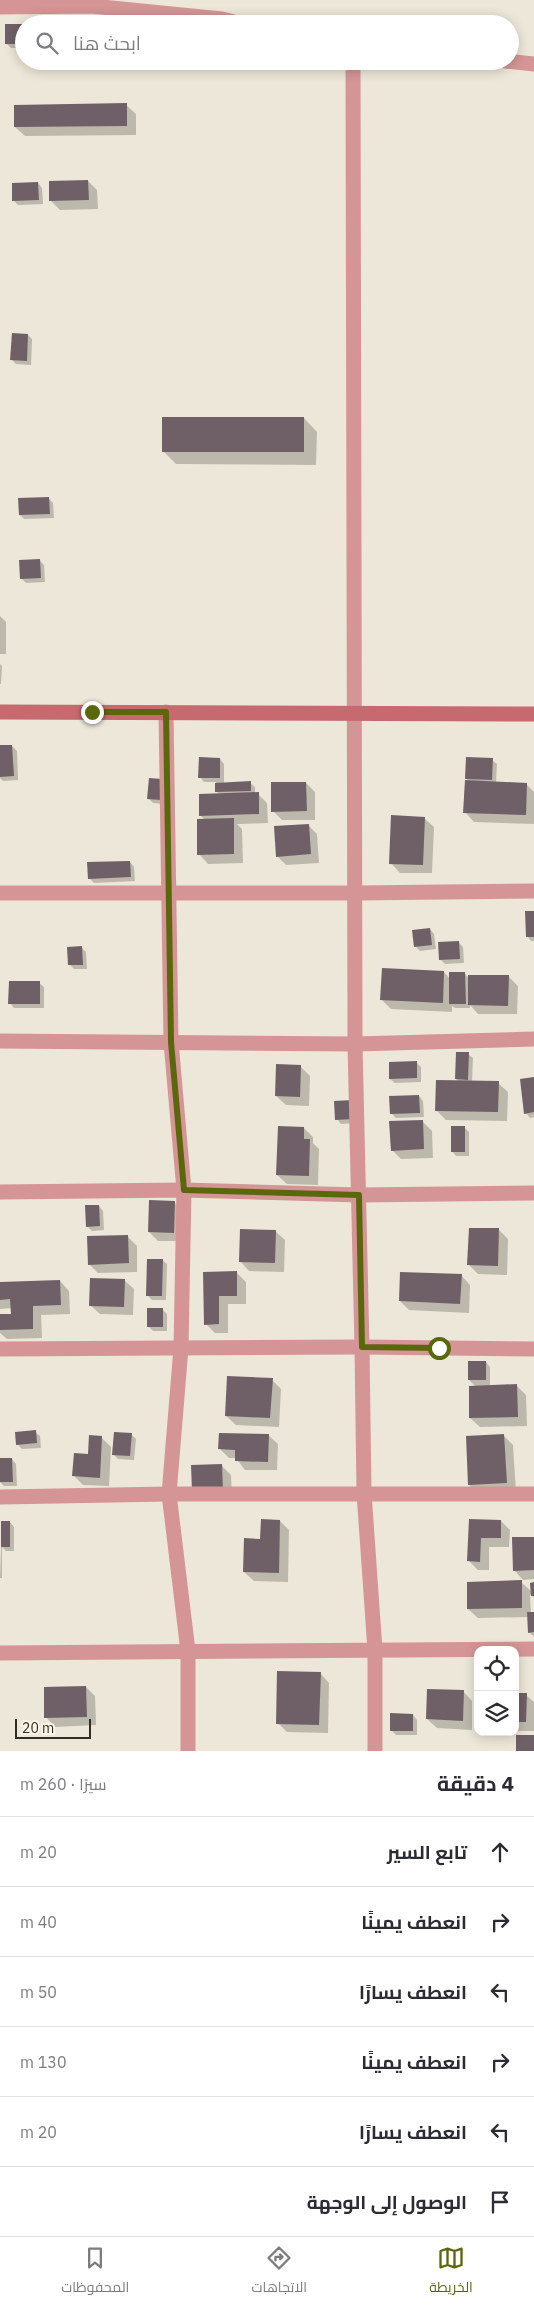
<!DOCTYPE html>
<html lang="ar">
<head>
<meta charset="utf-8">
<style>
  body { margin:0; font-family:"IBM Plex Sans",Cairo,sans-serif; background:#f2f2f3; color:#2b2b33; direction:rtl }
  .controls { position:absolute; right:15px; bottom:15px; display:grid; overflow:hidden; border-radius:10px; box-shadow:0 2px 12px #0003 }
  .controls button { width:45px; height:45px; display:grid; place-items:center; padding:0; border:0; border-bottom:1px solid #e1e1e2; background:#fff; color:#2b2b33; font:25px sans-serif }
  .scale { position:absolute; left:15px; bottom:12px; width:76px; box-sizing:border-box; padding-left:5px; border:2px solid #2f2d27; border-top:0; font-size:14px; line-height:18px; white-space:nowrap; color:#2f2d27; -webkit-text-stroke:4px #faf5e5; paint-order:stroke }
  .stop { position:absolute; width:15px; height:15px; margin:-11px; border:4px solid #5b670d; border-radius:50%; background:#fff }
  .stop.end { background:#5b670d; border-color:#fff; box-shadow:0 1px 5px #0008 }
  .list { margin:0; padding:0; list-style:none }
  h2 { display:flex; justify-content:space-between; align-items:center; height:65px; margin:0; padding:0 20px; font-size:21px }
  h2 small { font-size:16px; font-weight:400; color:#7c7c81 }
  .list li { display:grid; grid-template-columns:32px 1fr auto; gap:15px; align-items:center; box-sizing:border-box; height:70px; padding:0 20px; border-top:1px solid #e1e1e2 }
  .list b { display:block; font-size:19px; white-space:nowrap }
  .list em { font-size:16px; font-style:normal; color:#7c7c81 }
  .icon { flex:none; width:28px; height:28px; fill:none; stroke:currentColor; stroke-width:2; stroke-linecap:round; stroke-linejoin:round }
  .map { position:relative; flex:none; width:534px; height:1751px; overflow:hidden; direction:ltr }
  .search { position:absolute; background:#fff; box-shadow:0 2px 12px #0003; left:15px; right:15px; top:15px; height:55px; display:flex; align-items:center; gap:12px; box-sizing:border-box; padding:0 18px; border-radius:28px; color:#7c7c81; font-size:19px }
  .sheet { height:485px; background:#fff }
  nav { display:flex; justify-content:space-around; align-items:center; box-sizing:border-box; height:70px; border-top:1px solid #e1e1e2; background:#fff; font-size:14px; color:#7c7c81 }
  nav a { display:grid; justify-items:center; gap:2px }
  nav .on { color:#5b670d }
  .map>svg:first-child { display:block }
</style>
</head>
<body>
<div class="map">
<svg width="534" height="1751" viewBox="0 0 534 1751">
  <rect width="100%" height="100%" fill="#ece7d8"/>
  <g fill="#0003">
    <path d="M24 25V48H11L6 43Z"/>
    <path d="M126 105 136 114V135L25 136 15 127Z"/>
    <path d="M88 181 97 190 98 209 60 210 51 201Z"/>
    <path d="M38 183 42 188 43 204 18 205 14 201Z"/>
    <path d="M28 335 32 339 31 365 16 364 12 360Z"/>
    <path d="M304 418 317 432 316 465 176 464 163 451Z"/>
    <path d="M48 498 53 503 54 518 24 519 20 515Z"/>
    <path d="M39 560 44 565 45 582 26 583 21 578Z"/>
    <path d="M0 616 6 622V654H0Z"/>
    <path d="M0 664 2 666 1 684H0Z"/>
    <path d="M0 746H12L17 751 18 780 3 781 0 778Z"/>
    <path d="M220 759 224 764V784L250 783 255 787V794H258L267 803 268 823 237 824 242 829 243 863 208 864 199 854 205 820 200 815 220 795 216 791V782H204L200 777Z"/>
    <path d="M492 760 497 764 496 783 526 784 534 792V824L474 822 465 812 469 782 467 779Z"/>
    <path d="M150 780 165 804 153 803 149 799Z"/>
    <path d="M306 783 315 792V820H282L273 811Z"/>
    <path d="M424 818 434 827 432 873H400L391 863Z"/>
    <path d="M308 825 317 834 319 863 286 865 277 856Z"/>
    <path d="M130 862 134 867 135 881 94 883 89 878Z"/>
    <path d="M534 912V941H531L527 936Z"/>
    <path d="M430 929 434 934 436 949 420 951 416 947Z"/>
    <path d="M458 942 463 947 464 963 445 964 440 959Z"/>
    <path d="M82 948 86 952 87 969H74L69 964Z"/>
    <path d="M444 972 450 979 464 973 469 978 508 976 518 986 517 1014H478L470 1005V1008H455L452 1006V1012L391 1009 382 1000Z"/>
    <path d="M39 983 44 987V1008H14L10 1003Z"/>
    <path d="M468 1054 473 1058 472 1082 498 1083 508 1092 507 1121 446 1120 436 1110 459 1082 456 1079Z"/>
    <path d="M416 1062 421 1067V1082L395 1083 390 1079Z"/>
    <path d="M300 1066 310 1076 309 1106 286 1105 276 1096Z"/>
    <path d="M534 1079V1117L530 1118 526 1113Z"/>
    <path d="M419 1096 423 1101 424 1117 396 1118 391 1113Z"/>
    <path d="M336 1102 358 1123 341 1124 337 1119Z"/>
    <path d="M422 1121 432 1131 433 1158 401 1159 392 1150Z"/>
    <path d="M304 1128 313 1137V1143L319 1149 318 1185 287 1184 277 1175Z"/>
    <path d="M465 1128 469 1132V1156H456L452 1151Z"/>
    <path d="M174 1202 184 1212 183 1241H158L149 1232Z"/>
    <path d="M99 1206 103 1211 104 1230 92 1231 87 1226Z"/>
    <path d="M499 1230 508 1239 507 1275 478 1274 469 1265Z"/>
    <path d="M275 1231 285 1240 284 1272 249 1271 240 1261Z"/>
    <path d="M127 1236 137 1246V1272L98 1273 89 1264Z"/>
    <path d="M162 1260 167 1264 166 1300H152L147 1295Z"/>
    <path d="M236 1272 246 1282V1304H228V1333H215L206 1324 204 1273Z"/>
    <path d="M461 1275 470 1285 469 1313 409 1310 400 1301Z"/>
    <path d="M124 1280 134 1289 133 1315 100 1314 90 1305Z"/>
    <path d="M60 1281 69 1291 70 1314 41 1315 42 1338 7 1339 0 1333V1315H12V1308L0 1309V1284Z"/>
    <path d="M162 1309 167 1314V1331H153L148 1326Z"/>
    <path d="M486 1362 490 1367V1386H517L526 1395 527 1426 480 1427 470 1418 476 1387 469 1380Z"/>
    <path d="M272 1380 281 1389 279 1427 236 1425 226 1416Z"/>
    <path d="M35 1432 40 1436 41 1448 22 1449 17 1444Z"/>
    <path d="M132 1435 136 1439 134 1460 118 1459 113 1454Z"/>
    <path d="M268 1435 278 1444 277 1470H245L236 1458H229L220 1449Z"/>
    <path d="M504 1436 513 1445 516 1492 479 1494 469 1485 467 1438Z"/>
    <path d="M102 1438 111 1447 109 1486 83 1485 74 1476Z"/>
    <path d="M0 1459H12L16 1464 17 1486H4L0 1482Z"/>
    <path d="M222 1466 231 1475 232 1500 203 1501Z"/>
    <path d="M470 1520 501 1521 510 1530 509 1547H489V1570H478L469 1561Z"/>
    <path d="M280 1521 289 1530 288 1582 254 1581 244 1572 261 1540Z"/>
    <path d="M2 1522H10L14 1527V1551H6L2 1547V1578H0Z"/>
    <path d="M534 1538V1579L523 1580 514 1570Z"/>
    <path d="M521 1582 532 1592 534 1584V1598L530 1594 531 1614 534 1613V1637L529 1632V1617L478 1618 468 1609Z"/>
    <path d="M320 1673 329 1683 328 1733 287 1732 278 1723Z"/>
    <path d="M86 1687 95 1696 96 1725 55 1727 46 1717Z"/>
    <path d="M463 1691 472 1701V1730L437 1728 427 1719Z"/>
    <path d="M515 1695H526L534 1702V1731H515Z"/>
    <path d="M413 1715 417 1720V1735H396L391 1730Z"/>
  </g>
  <g fill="#6f6067">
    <rect x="5" y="24" width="19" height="20"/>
    <path d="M127 103V126L14 127V105Z"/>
    <path d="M88 180 89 200 49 201V181Z"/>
    <path d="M38 182 39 200 12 201V183Z"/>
    <path d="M12 333 28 334 27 361 10 360Z"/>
    <rect x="162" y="417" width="142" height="35"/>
    <path d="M49 497 50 514 19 515 18 498Z"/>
    <path d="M40 559 41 578 20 579 19 560Z"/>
    <path d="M0 745H12L14 776 0 777Z"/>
    <path d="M199 757 220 758V778H198Z"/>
    <path d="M466 757 493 758 492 780 465 779Z"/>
    <path d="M149 778 162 779 161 800 147 799Z"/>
    <path d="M465 780 527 783 526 815 463 813Z"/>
    <path d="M251 781V791L215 792V783Z"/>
    <path d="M271 782H306L307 811 271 812Z"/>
    <path d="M259 792V814L199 816V794Z"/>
    <path d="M391 815 425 817 423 865 389 864Z"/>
    <path d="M234 818V854L197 855V819Z"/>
    <path d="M309 824 311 854 276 857 274 826Z"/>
    <path d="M130 861 131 877 88 879 87 862Z"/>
    <path d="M525 911H534V937H526Z"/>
    <path d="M430 928 432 945 414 947 412 930Z"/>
    <path d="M459 941 460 959 439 960 438 942Z"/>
    <path d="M82 946 83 965H68L67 947Z"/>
    <path d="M382 968 444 971 443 1003 380 1000Z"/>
    <path d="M449 972H465L466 1004H449Z"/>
    <path d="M468 975H509L508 1006 468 1005Z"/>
    <path d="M9 981H40V1004H8Z"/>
    <path d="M456 1052H469L468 1080 455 1079Z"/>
    <path d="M417 1061V1078L389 1079V1062Z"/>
    <path d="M276 1064 301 1065 300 1097 275 1096Z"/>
    <path d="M534 1077V1112L524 1114 520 1079Z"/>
    <path d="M436 1080 499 1081 498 1112 435 1111Z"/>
    <path d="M419 1095 420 1113 390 1114 389 1096Z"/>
    <path d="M353 1100 354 1119 335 1120 334 1101Z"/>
    <path d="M423 1120 424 1149 391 1151 389 1121Z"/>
    <path d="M278 1126 304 1127V1139H310L309 1176 276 1175Z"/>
    <rect x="451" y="1126" width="14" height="26"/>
    <path d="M149 1200 175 1201 174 1233 148 1232Z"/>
    <path d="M85 1205H99L100 1226 86 1227Z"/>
    <path d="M469 1228H499L498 1266 467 1265Z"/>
    <path d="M240 1229 276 1230 275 1263 239 1262Z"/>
    <path d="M128 1235 129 1263 88 1265 87 1236Z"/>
    <path d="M147 1259H163L162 1296H146Z"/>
    <path d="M237 1271V1296H219V1324L204 1325 203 1272Z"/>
    <path d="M400 1272 462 1274 460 1304 399 1301Z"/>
    <path d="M90 1278 125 1279 124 1307 89 1306Z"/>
    <path d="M60 1280 61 1305 33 1306V1329L0 1330V1314H11L10 1299 0 1300V1282Z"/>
    <rect x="147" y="1308" width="16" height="19"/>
    <rect x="468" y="1361" width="18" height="19"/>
    <path d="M227 1376 273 1378 270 1418 225 1416Z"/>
    <path d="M517 1384 518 1417 469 1418V1386Z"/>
    <path d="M36 1430 37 1443 16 1445 15 1432Z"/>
    <path d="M114 1432 132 1433 130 1456 112 1455Z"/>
    <path d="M219 1433 269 1434 268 1462 235 1461V1450L218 1449Z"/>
    <path d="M504 1434 507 1483 468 1485 466 1436Z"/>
    <path d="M89 1435 102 1436 100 1478 72 1476 74 1453 88 1454Z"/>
    <path d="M0 1458H12L13 1482H0Z"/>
    <path d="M222 1464 223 1491 192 1492 191 1465Z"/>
    <path d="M261 1519 280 1520 279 1573 243 1572 244 1538 260 1539Z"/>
    <path d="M469 1519 501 1520V1538H481L480 1562 467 1561Z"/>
    <rect x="1" y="1521" width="9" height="26"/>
    <path d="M512 1537H534V1570L513 1571Z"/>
    <path d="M522 1580V1608L467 1609V1582Z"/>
    <path d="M534 1582V1596H531L530 1583Z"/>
    <path d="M527 1612H534V1632L528 1633Z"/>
    <path d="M277 1671 321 1672 319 1725 276 1724Z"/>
    <path d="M86 1686 87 1717 44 1718V1687Z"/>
    <path d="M427 1689 464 1690 463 1721 426 1719Z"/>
    <path d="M515 1693H527L526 1722H515Z"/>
    <path d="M390 1713 413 1714V1731H390Z"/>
    <rect x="516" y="1735" width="18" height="16"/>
  </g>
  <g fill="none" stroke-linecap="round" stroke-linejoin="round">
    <g stroke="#d59596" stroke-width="15">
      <path d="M0 7 92 6 222 19 242 24"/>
      <path d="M353 61 355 1044 362 1347 364 1493 375 1650V1751"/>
      <path d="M505 61 534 64"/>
      <path d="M166 712 171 1042 184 1190 181 1348 169 1494 188 1651V1751"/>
      <path d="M0 893H356L534 891"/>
      <path d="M0 1041 355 1044 534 1039"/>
      <path d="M0 1192 184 1190 359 1195 534 1193"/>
      <path d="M0 1349 362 1347 534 1349"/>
      <path d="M0 1497 169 1494H534"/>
      <path d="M0 1653 534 1649"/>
    </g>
    <path stroke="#c76a6f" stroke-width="15" d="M0 712 534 714"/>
  </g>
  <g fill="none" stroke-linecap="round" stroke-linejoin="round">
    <path stroke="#5b670d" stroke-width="6" d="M92 712H166L171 1042 184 1190 359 1195 362 1347 439 1348"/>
  </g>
</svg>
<div class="controls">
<button><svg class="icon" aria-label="locate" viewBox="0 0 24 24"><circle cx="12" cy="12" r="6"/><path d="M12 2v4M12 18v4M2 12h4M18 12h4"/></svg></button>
<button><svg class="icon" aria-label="layers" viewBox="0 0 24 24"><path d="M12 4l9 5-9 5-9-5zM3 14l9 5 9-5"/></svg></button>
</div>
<div class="scale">20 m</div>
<div class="stop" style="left:439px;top:1348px"></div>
<div class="stop end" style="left:92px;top:712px"></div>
<div class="search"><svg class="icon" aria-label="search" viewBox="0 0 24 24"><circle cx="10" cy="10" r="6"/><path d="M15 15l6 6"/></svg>ابحث هنا</div>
</div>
<section class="sheet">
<h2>4 دقيقة<small>سيرًا · 260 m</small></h2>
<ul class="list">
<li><svg class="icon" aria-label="ahead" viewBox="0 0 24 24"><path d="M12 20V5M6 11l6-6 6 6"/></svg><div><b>تابع السير</b></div><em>20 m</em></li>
<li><svg class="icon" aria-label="right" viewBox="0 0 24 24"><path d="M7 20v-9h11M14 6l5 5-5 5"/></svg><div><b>انعطف يمينًا</b></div><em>40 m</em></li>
<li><svg class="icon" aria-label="left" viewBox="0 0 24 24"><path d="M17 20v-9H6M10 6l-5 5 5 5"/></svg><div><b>انعطف يسارًا</b></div><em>50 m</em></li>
<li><svg class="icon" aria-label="right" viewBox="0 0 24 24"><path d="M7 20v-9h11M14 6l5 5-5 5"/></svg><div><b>انعطف يمينًا</b></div><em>130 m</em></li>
<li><svg class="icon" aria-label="left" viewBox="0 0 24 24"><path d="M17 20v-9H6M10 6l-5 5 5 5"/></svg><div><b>انعطف يسارًا</b></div><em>20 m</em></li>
<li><svg class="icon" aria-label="arrive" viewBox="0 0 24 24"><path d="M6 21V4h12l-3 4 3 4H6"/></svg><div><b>الوصول إلى الوجهة</b></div></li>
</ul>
</section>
<nav>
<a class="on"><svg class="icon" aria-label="map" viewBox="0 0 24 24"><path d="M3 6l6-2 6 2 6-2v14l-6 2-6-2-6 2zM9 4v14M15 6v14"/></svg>الخريطة</a>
<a><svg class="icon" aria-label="directions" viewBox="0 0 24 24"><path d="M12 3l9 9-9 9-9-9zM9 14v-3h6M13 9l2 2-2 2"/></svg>الاتجاهات</a>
<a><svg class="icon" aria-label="saved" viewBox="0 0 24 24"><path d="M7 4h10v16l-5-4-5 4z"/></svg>المحفوظات</a>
</nav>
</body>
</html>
